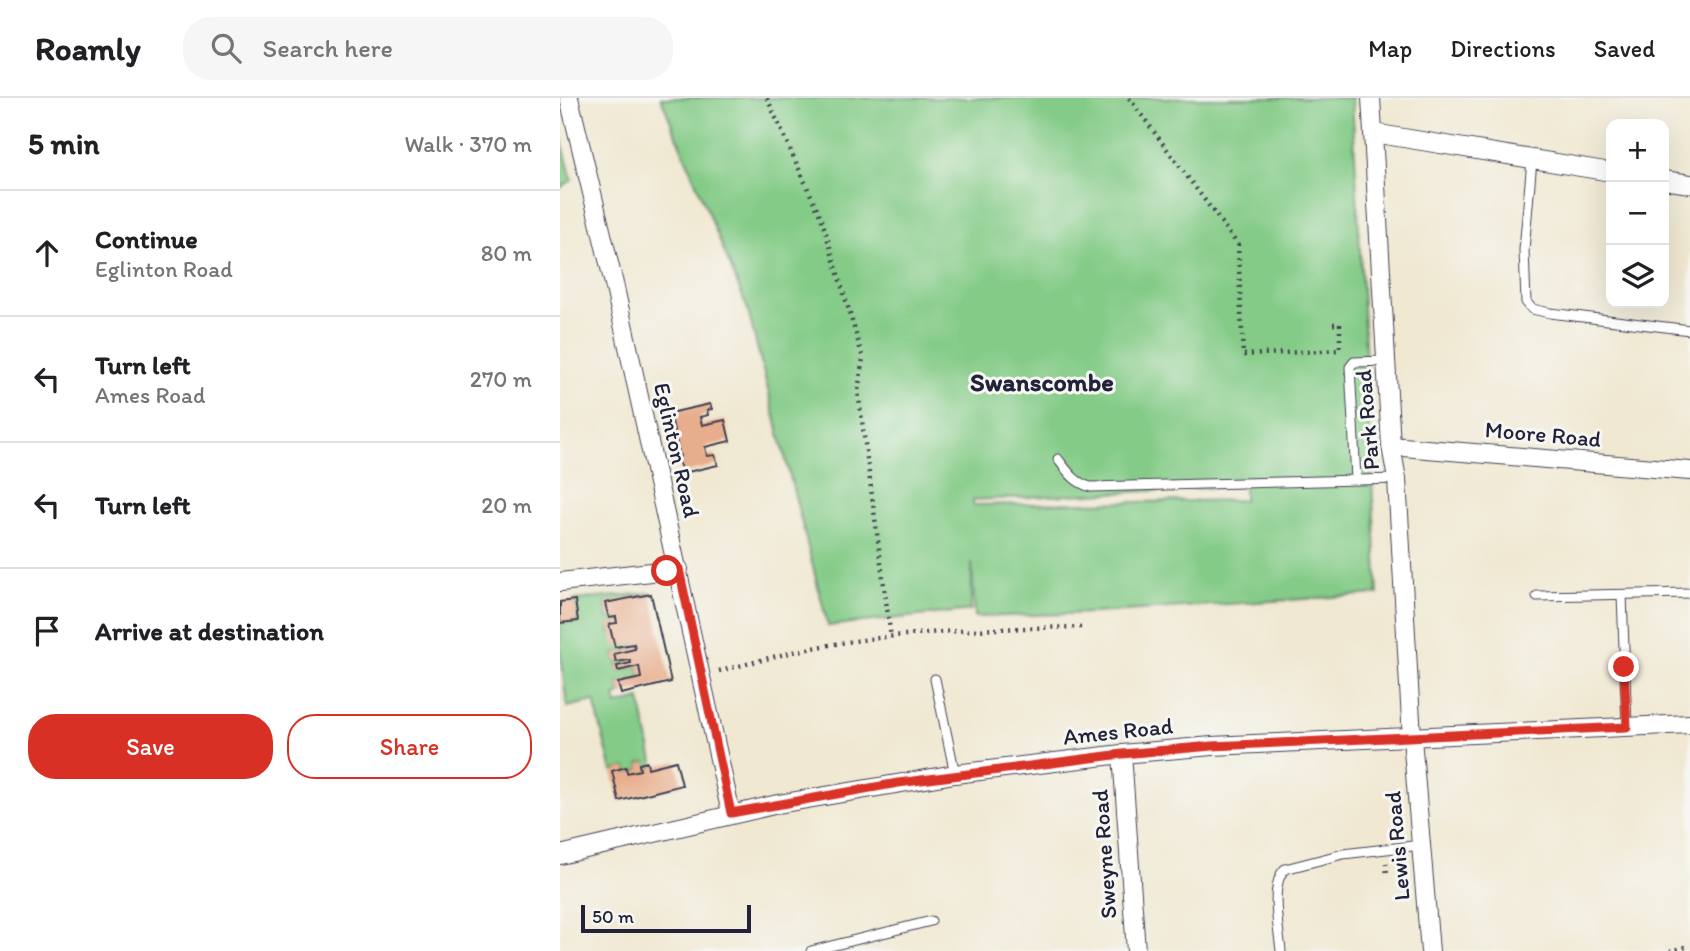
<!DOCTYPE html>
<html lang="en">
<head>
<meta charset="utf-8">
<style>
  body { margin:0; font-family:Itim,sans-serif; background:#f6f6f6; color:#202124 }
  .controls { position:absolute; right:21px; top:21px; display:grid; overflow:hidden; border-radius:14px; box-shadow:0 7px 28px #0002 }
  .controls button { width:63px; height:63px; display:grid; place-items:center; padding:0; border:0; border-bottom:2px solid #e0e0e0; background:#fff; color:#202124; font:35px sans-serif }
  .scale { position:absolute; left:21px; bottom:18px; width:170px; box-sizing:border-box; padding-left:7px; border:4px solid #22223b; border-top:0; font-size:19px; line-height:24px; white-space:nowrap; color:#22223b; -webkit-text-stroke:5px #f6f6f2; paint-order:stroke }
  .stop { position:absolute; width:21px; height:21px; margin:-16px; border:5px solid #d93025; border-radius:50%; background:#fff }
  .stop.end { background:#d93025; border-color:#fff; box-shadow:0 2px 7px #0008 }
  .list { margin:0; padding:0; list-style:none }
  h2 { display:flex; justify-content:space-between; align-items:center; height:91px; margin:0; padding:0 28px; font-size:30px }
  h2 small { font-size:23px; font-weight:400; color:#757577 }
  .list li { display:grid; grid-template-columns:46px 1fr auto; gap:21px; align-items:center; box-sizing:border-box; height:126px; padding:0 28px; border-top:2px solid #e0e0e0 }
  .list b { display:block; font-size:26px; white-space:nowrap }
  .list p { margin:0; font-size:23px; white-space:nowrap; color:#757577 }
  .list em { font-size:23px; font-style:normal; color:#757577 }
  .actions { display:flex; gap:14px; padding:21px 28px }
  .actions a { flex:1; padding:16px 0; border:2px solid #d93025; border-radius:28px; text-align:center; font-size:24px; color:#d93025 }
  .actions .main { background:#d93025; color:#fff }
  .icon { flex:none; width:38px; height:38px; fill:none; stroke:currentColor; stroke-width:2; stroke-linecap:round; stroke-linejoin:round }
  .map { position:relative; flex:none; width:1130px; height:853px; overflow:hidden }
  header { display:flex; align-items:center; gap:42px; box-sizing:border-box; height:98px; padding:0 35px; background:#fff; border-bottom:2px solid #e0e0e0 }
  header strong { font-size:33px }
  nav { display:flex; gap:38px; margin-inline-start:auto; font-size:24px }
  .search { width:490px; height:63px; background:#f6f6f6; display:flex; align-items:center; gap:18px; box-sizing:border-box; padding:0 24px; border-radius:28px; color:#757577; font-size:26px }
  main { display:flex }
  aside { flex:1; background:#fff }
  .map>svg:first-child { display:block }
</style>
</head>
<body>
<header>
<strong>Roamly</strong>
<div class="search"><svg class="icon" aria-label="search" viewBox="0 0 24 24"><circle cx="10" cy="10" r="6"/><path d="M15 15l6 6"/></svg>Search here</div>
<nav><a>Map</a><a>Directions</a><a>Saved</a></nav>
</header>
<main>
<aside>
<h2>5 min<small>Walk · 370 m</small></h2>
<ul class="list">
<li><svg class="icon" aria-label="ahead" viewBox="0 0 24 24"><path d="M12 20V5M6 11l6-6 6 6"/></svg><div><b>Continue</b><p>Eglinton Road</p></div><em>80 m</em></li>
<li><svg class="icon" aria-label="left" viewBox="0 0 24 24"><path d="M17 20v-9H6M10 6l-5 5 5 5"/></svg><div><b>Turn left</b><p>Ames Road</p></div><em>270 m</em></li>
<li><svg class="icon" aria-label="left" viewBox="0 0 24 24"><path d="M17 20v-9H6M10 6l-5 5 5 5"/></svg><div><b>Turn left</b></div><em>20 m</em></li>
<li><svg class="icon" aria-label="arrive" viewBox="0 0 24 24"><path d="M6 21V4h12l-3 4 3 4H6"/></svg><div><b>Arrive at destination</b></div></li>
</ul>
<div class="actions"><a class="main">Save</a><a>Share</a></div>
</aside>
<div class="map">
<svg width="1130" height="853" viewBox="0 0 1130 853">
  <rect width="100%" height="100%" fill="#f6f6f2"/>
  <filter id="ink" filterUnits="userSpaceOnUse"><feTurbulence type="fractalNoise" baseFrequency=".0143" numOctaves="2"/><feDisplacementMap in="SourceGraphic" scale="14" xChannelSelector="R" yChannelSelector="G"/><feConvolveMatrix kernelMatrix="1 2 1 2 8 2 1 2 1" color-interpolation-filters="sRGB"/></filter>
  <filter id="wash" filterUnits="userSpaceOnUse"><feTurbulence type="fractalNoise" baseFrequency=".00686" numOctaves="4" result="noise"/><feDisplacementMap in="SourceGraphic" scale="28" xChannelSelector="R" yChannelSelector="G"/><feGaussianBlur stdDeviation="1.57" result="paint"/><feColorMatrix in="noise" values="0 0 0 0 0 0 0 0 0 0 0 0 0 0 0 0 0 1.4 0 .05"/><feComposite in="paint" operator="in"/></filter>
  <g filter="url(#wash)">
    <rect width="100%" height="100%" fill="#f0e8d1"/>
    <g fill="#83cb86" stroke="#527660" stroke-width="2" fill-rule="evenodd">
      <path d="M101 0H792L818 496 534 515 415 519 412 464 411 512 268 528 187 209ZM684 388V402L413 407V402Z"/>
      <path d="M0 35 12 82 0 90Z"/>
      <path d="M89 495 91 496 45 505 48 520 56 519 57 525 49 527 50 535 74 546 75 551 54 556 56 564 70 562 71 565 57 568 58 573 79 568 81 580 58 585 61 596 55 598 57 607 80 601 94 668 88 670 86 664 79 666 80 672 67 675 66 669 52 673 34 603 7 609 0 550V525L18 523 15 502Z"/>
    </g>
    <g id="blocks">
      <g fill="#e8ad8c">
        <path d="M150 306 152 311 147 312 148 317 140 319 142 327 165 322 170 343 145 349 147 358 155 357 158 367 123 375 117 360 120 359 110 315Z"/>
        <path d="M91 496 111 584 61 596 58 585 81 580 79 568 58 573 57 568 71 565 70 562 56 564 54 556 75 551 74 546 55 549 49 526 57 525 56 519 49 520 45 505Z"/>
        <path d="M15 502 18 523 0 525V504Z"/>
        <path d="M116 663 122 687 59 703 52 673 66 669 67 675 80 672 79 666 87 664 88 670Z"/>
      </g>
    </g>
  </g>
  <g filter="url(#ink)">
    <use href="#blocks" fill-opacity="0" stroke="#414052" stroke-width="2"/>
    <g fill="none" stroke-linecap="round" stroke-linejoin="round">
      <defs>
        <g id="service">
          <path d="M972 62 964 152 966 204 972 211 990 215 1130 232"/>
          <path d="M498 361C508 374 515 385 531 389L837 381"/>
          <path d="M796 381 790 269 794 264 826 263"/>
          <path d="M1062 497 1067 629"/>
          <path d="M977 498 1130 495"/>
          <path d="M375 581 395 676"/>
          <path d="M251 853 371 823"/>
          <path d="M721 853C719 832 709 786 725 771L783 756 861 747"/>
        </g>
        <g id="minor">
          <path d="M9 0 55 190 171 715"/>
          <path d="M811 0 831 348 837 381 852 640 870 853"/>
          <path d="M813 35 1051 74"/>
          <path d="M1104 82 1130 86"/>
          <path d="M831 348 1130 373"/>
          <path d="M0 484 119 471"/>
          <path d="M562 656 576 853"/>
          <path d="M0 757 218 706 395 676 562 656 652 648 1130 626"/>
        </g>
      </defs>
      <use href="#service" stroke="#414052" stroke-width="11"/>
      <use href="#minor" stroke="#414052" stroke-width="20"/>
      <g stroke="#414052" stroke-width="4.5" stroke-dasharray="2 5" stroke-linecap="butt">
        <path d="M207 0 262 122 303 260 298 293 331 540"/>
        <path d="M569 0 678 147 683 257 780 252"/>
        <path d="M773 226H780V253"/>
        <path d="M159 573C192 565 225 555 258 549 344 533 438 530 525 529"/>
        <path d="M826 765 827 778"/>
        <path d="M1110 853 1130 848"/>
      </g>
      <use href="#service" stroke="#fff" stroke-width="9"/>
      <use href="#minor" stroke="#fff" stroke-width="18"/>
    </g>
  </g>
  <g fill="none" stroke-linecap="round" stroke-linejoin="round" filter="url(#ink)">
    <path stroke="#d93025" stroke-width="9" d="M107 473 119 471 171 715 338 685 562 656 652 648 1067 629 1064 569"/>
  </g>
  <g text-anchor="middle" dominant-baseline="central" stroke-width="6" stroke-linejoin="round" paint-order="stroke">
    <g font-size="23" fill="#22223b" stroke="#f6f6f2">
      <text transform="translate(807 322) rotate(-95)">Park Road</text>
      <text transform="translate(983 336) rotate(5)">Moore Road</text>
      <text transform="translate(117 352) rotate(77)">Eglinton Road</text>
      <text transform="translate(558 633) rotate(-6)">Ames Road</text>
      <text transform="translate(837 748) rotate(-95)">Lewis Road</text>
      <text transform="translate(544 756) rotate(-94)">Sweyne Road</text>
    </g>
    <g font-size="26" font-weight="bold" fill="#22223b" stroke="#f6f6f2">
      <text x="482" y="284">Swanscombe</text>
    </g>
  </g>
</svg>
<div class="controls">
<button>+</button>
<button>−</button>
<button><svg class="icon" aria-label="layers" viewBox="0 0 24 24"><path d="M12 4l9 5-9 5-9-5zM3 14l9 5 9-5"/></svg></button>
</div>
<div class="scale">50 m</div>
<div class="stop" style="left:107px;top:473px"></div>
<div class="stop end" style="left:1064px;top:569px"></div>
</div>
</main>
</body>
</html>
